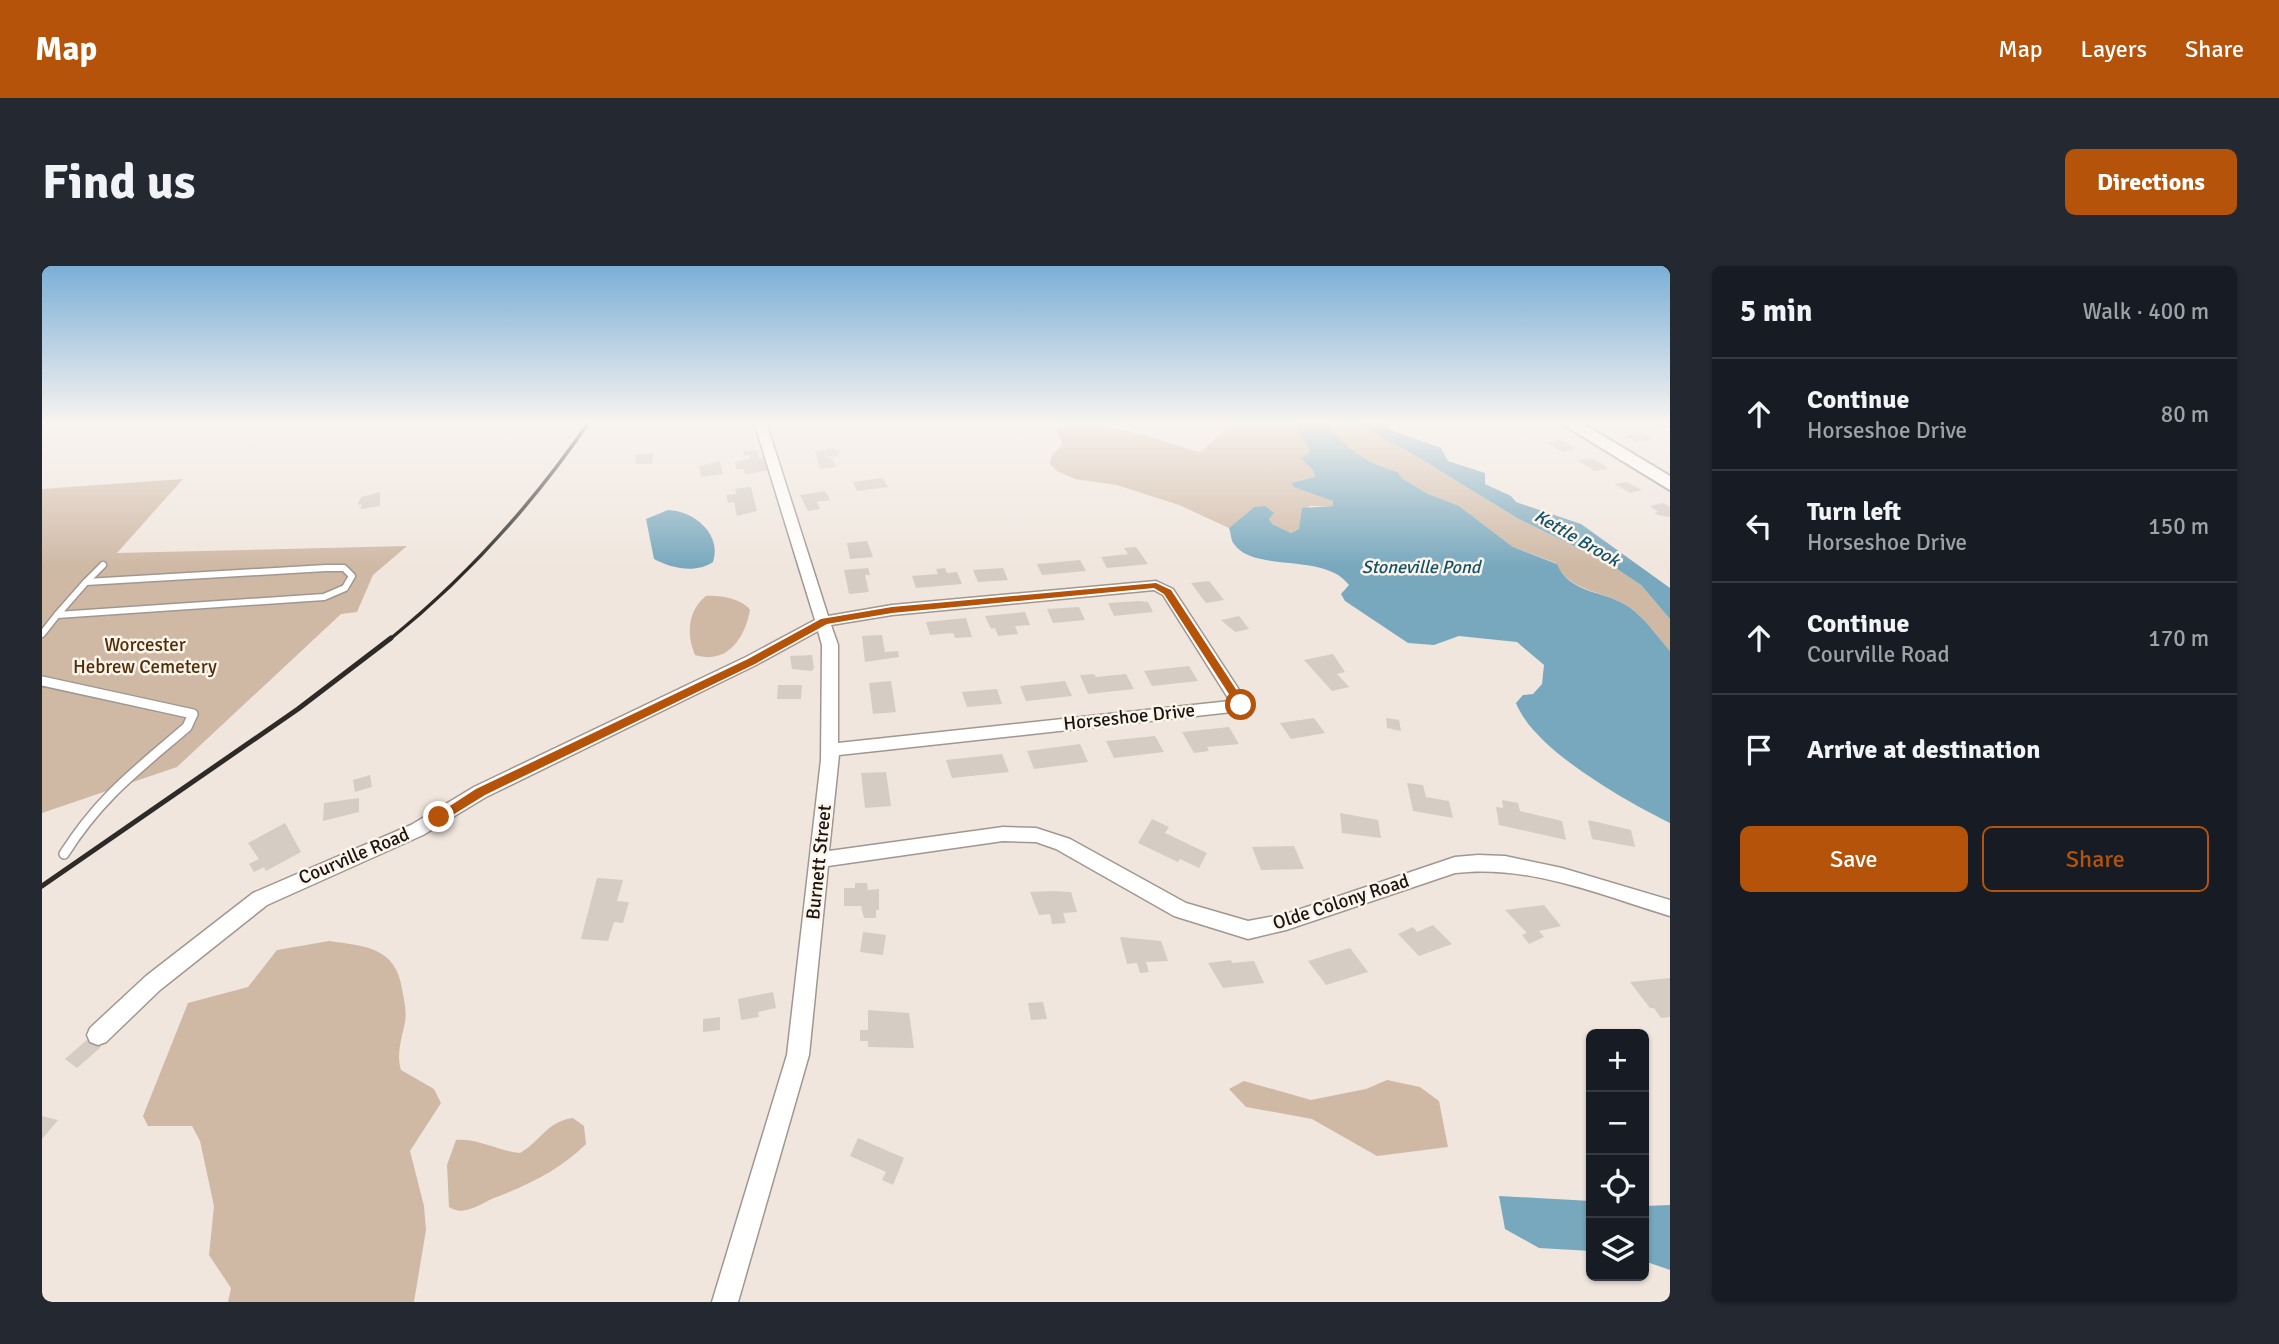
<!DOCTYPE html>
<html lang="en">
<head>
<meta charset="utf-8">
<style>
  body { margin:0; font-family:Signika,sans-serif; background:#242831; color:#f1f3f6 }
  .controls { position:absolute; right:21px; bottom:21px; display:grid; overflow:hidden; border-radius:10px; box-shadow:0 2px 5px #0004 }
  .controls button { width:63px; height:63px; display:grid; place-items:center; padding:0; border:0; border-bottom:2px solid #363941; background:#171b24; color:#f1f3f6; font:35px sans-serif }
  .stop { position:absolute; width:21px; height:21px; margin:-16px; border:5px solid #b45309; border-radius:50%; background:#fff }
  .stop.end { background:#b45309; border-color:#fff; box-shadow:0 2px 7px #0008 }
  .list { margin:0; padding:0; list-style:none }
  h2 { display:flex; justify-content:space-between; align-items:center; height:91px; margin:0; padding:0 28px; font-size:30px }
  h2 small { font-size:23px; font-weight:400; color:#9ea1a6 }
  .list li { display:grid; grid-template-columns:46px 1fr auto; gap:21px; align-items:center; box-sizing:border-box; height:112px; padding:0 28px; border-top:2px solid #363941 }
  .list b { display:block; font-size:26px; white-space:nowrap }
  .list p { margin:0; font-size:23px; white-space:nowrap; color:#9ea1a6 }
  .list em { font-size:23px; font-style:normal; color:#9ea1a6 }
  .actions { display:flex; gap:14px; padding:21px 28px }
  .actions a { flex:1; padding:16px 0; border:2px solid #b45309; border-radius:10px; text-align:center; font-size:24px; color:#b45309 }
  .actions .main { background:#b45309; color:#fff }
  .icon { flex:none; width:38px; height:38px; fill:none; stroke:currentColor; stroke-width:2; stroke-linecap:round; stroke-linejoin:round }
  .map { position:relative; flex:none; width:1628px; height:1036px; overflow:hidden; border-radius:10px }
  header { display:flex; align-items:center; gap:42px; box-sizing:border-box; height:98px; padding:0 35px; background:#b45309; color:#fff }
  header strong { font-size:33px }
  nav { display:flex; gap:38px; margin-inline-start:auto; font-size:24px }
  .intro { display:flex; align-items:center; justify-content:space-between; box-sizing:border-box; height:168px; padding:0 42px }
  h1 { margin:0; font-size:49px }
  .button { padding:18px 32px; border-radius:10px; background:#b45309; color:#fff; font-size:24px; font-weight:700 }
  main { display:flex; gap:42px; padding:0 42px }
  aside { flex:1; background:#171b24; border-radius:10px; box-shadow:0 2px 5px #0004 }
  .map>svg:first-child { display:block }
</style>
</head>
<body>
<header>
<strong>Map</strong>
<nav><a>Map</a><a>Layers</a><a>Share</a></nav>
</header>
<div class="intro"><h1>Find us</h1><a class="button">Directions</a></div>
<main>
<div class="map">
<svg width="1628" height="1036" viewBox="0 0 1628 1036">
  <rect width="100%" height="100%" fill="#f0e6de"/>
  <g fill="#cfb9a5">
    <path d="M1191 156H1249L1266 179 1273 211 1267 215 1258 213 1292 236 1291 240H1267L1257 263 1249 267 1230 258 1212 241 1187 262 1137 239 1075 219 1033 213 1015 205 1008 198 1010 189 1020 179 1015 163C1046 145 1124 178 1159 186Z"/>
    <path d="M1282 156H1312L1374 190 1475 252 1563 295 1599 319 1628 353V385C1615 370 1603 352 1587 341 1562 324 1527 327 1514 297L1471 281 1417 240 1384 227 1360 212 1356 206C1323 197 1304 182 1282 156Z"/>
    <path d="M141 213 75 287 365 280 331 309 315 346 299 348 135 501 0 547V223Z"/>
    <path d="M664 330C678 329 700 333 708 344 703 372 685 399 653 389 644 368 646 344 664 330Z"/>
    <path d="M287 675C323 680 354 681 360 723 362 734 365 745 363 756 360 771 354 789 359 804L392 823 399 837 368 885 382 940 384 964 372 1036H186L189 1022 167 989 172 940 158 875 150 860H106L101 850 146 737 206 721 235 684Z"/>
    <path d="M1345 814 1378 821 1397 835 1406 881 1335 890 1270 853 1204 841 1187 823 1202 815 1269 834 1324 823Z"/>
    <path d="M531 852 542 860 544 878C518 904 486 919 452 932 438 938 422 951 407 941L405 899 414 874C436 872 456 885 478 887 498 876 505 855 531 852Z"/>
  </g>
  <g fill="#78a8bd">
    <path d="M1249 156H1282C1304 182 1323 197 1356 206L1360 212 1384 227 1417 240 1471 281 1515 298C1527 328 1562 324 1587 341 1603 352 1615 370 1628 385V557C1584 535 1492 484 1474 437L1481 429 1491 428 1500 418 1502 399 1475 376 1417 370 1392 379 1366 377 1303 335 1299 328 1307 319C1284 286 1211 307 1192 278 1189 275 1189 267 1187 262L1212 241 1223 240 1232 247 1227 253 1230 258 1249 267 1257 263 1260 242 1291 240V235L1252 221 1249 217 1273 211 1271 204 1259 192 1267 187 1266 179Z"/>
    <path d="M1312 156H1341L1349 164 1399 182 1406 195 1443 207V218L1469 230 1474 236 1539 258 1628 322V353L1599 319 1563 295 1475 252 1374 190Z"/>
    <path d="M626 244C652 245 680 268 671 296 653 308 629 302 612 293L604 253Z"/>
    <path d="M1457 930 1549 935V985L1497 982 1463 963Z"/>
    <path d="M1628 939V1004L1602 995V940Z"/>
  </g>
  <g fill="#d5ccc4">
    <path d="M1601 167 1612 173 1594 176 1582 170Z"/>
    <path d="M1518 174 1531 180H1528L1534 184 1520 186 1505 177Z"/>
    <path d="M787 182 800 185 796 186 797 190 784 191 791 193 794 201 778 203 773 186Z"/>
    <path d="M716 184 717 192H722L726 204 703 209 702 203H694L693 196 708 193V189L702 190 701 185Z"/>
    <path d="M611 187 610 198H593L595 188Z"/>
    <path d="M1548 192 1561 198 1566 203 1553 205 1535 194Z"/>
    <path d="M678 195 681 208 659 211 657 200Z"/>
    <path d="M841 212 846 221 815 225 811 216Z"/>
    <path d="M1585 216 1600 224 1588 227 1573 218Z"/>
    <path d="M709 221 715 245 695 250 692 236 686 237 684 229 694 228 693 223Z"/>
    <path d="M783 225 788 234 775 236 778 243 766 245 758 229Z"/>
    <path d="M338 226V240L319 243V238L315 239 319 231Z"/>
    <path d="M1621 237 1628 241V251L1616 249 1612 247 1616 246 1608 240Z"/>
    <path d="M825 275 831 291 808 293 805 277Z"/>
    <path d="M1094 281 1106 298 1065 302 1059 291 1086 288 1082 282Z"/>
    <path d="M1038 294 1044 305 1000 309 995 298Z"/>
    <path d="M826 302 828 309H823L827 326 807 328 802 304Z"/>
    <path d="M903 302 905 307 915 306 920 318 874 322 870 310 896 308 894 303Z"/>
    <path d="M961 302 966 314 936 316 931 304Z"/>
    <path d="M1167 315 1182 334 1164 337 1149 317Z"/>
    <path d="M1097 335 1106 336 1111 346 1072 350 1066 337Z"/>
    <path d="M1037 341 1043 354 1011 357 1005 343Z"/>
    <path d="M983 346 988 359 973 360 976 368 956 370 953 362 949 363 943 350Z"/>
    <path d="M1197 350 1207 363 1193 366 1179 354Z"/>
    <path d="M924 352 930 371 913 372 911 367 888 369 884 356Z"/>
    <path d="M840 369 843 386 856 385 857 391 823 396 820 370Z"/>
    <path d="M1291 388 1303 406 1295 408 1307 421 1290 425 1262 394Z"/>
    <path d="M770 389 772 402 770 405 750 403 748 390Z"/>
    <path d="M1147 400 1156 415 1110 420 1102 405Z"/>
    <path d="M1052 408 1054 411 1084 408 1092 423 1046 428 1038 409Z"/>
    <path d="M849 415 854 446 831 448 827 417Z"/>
    <path d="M1023 415 1030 430 984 435 978 420Z"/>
    <path d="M736 419H760L759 433H735Z"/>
    <path d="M955 423 960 438 925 441 920 426Z"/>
    <path d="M1272 452 1283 467 1249 473 1238 457Z"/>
    <path d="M1344 452 1357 454 1359 465 1345 462Z"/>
    <path d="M1187 461 1197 478 1165 481 1167 485 1152 487 1140 466Z"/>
    <path d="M1113 470 1122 486 1072 492 1064 475Z"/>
    <path d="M1038 478 1046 496 992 503 985 485Z"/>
    <path d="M960 488 967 506 910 512 904 494Z"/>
    <path d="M844 506 849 540 823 542 819 507Z"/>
    <path d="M328 509 330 521 313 526 311 514Z"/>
    <path d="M1365 517 1381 519 1384 531 1407 535 1411 552 1371 545Z"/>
    <path d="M317 532V546L281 555 282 537Z"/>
    <path d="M1460 534 1476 537 1478 545 1520 555 1524 574 1457 559 1454 541 1461 542Z"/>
    <path d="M1298 547 1336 554 1339 572 1300 567Z"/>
    <path d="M1110 553 1127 561 1123 567 1165 587 1157 602 1138 593 1136 596 1096 577Z"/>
    <path d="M1546 554 1589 564 1593 581 1550 573Z"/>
    <path d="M243 557 259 586 224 605 222 601 212 606 207 598 217 593 206 577Z"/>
    <path d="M1252 580 1262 603 1219 604 1210 581Z"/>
    <path d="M555 612 581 614 575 635 587 636 581 657 572 656 566 675 539 673Z"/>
    <path d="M813 617H825L826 624 837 623V644H834V652H822L819 640H802V622H813Z"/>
    <path d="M1010 625 1029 626 1035 646 1021 647 1024 657 1010 658 1008 648 997 649 988 626Z"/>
    <path d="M1502 639 1519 660 1497 665 1502 671 1487 678 1480 669 1485 667 1463 644Z"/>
    <path d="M1391 659 1410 678 1377 690 1356 668 1371 661 1375 666Z"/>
    <path d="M821 666 844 669 841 689 818 686Z"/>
    <path d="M1078 671 1119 675 1126 695 1104 696 1107 706 1098 707 1095 697 1085 698Z"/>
    <path d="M1308 682 1326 706 1284 719 1266 695Z"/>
    <path d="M1189 694 1190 697 1212 695 1222 717 1181 722 1166 697Z"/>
    <path d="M1628 712V751L1619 752 1612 742H1608L1588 716Z"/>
    <path d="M731 726 734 742 716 746 717 751 699 754 696 733Z"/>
    <path d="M1001 736 1005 753 989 754 986 737Z"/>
    <path d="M826 744 867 747 872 782 826 781V775H818V764H826Z"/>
    <path d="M678 751V764L661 766V753Z"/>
    <path d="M47 772 59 781 35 802 23 793Z"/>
    <path d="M0 850 16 854 0 873Z"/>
    <path d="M816 872 862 892 851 919 840 914 844 906 808 890Z"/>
  </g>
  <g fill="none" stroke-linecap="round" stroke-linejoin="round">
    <defs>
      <g id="service-far1">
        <path d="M284 302H302L310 310 303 322 282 331 15 349 44 316Z"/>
        <path d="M44 316 61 299"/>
        <path d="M0 368 15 349"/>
      </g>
      <path id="service" d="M0 415 151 448 145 461C95 504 58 531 22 588"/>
      <g id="minor">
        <path d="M712 156H724L786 350 850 339 1114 315 1131 323 1207 439 1199 445 797 489 787 585 961 561 994 562 1028 573 1144 637 1206 655 1244 648 1413 591 1436 589 1463 590 1520 602 1628 634V650C1558 629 1487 598 1413 607L1244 664 1206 673 1132 650 1014 583 994 576 961 575 786 600 767 789 696 1036H670L745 789 779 494 780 379 776 365 714 399 444 531 381 569 225 639 118 724 64 776 56 779 48 776 45 769 48 762 104 710 211 627 369 559 432 521 704 391 773 354ZM1112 324 1121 329 1188 435 796 477V379L789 359 850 349Z"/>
        <path d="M1607 156H1628V160Z"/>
      </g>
      <path id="secondary" d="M1517 156H1538L1628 210V224Z"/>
    </defs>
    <use href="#service-far1" stroke="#a09790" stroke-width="9"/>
    <use href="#service" stroke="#a09790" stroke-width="12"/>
    <use href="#minor" stroke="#a09790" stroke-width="3"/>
    <use href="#secondary" stroke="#a09790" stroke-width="4"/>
    <use href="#service-far1" stroke="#fff" stroke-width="6"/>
    <use href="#service" stroke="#fff" stroke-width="9"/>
    <use href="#minor" fill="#fff" fill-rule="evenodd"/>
    <use href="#secondary" fill="#fff" fill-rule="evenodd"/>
    <path stroke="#2e2a27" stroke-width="3.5" d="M347 374C425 311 490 239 547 156"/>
    <path stroke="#2e2a27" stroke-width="5" d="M0 620 256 443 349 372"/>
  </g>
  <linearGradient id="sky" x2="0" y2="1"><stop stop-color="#7bafd7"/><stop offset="0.52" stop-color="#f8f4f0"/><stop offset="1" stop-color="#f8f4f0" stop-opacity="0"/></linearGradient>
  <rect width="1628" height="301" fill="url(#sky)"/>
  <path fill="#b45309" d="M1114 317 1129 324 1203 437V442H1196L1122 328 1112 322 850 347 785 358 713 398 443 529 401 555 397 556 391 551 434 523 706 393 779 353 850 341Z"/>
  <g text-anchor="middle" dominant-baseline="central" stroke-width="5" stroke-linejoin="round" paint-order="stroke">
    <g font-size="18" font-style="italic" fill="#125369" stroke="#fdf4ec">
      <text transform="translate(1535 272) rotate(30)">Kettle Brook</text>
      <text x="1379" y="301">Stoneville Pond</text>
    </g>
    <g font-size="19" fill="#512e06" stroke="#fdf4ec">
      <text x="103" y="379">Worcester<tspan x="103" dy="22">Hebrew Cemetery</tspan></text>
    </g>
    <g font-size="19" fill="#181512" stroke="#fdf4ec">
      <text transform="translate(1087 451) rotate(-6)">Horseshoe Drive</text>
      <text transform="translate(312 590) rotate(-23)">Courville Road</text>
      <text transform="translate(777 596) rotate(-84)">Burnett Street</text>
      <text transform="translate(1299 636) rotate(-18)">Olde Colony Road</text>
    </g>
  </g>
</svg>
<div class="controls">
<button>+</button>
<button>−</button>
<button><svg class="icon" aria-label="locate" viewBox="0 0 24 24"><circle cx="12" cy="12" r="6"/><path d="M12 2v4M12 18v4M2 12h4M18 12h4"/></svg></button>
<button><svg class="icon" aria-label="layers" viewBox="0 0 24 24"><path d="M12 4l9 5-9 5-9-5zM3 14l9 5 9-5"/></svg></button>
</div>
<div class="stop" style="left:1199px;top:439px"></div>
<div class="stop end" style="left:397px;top:551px"></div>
</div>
<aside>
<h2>5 min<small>Walk · 400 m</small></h2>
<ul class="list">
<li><svg class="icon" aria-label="ahead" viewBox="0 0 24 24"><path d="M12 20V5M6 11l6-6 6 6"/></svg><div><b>Continue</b><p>Horseshoe Drive</p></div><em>80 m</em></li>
<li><svg class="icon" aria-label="left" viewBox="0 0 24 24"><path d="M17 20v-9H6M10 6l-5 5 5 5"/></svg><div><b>Turn left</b><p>Horseshoe Drive</p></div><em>150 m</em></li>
<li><svg class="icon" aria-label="ahead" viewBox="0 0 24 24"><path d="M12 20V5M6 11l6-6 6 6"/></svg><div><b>Continue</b><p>Courville Road</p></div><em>170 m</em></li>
<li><svg class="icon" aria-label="arrive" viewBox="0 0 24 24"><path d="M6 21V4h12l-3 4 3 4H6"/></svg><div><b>Arrive at destination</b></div></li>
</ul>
<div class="actions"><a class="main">Save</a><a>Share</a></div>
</aside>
</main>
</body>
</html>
